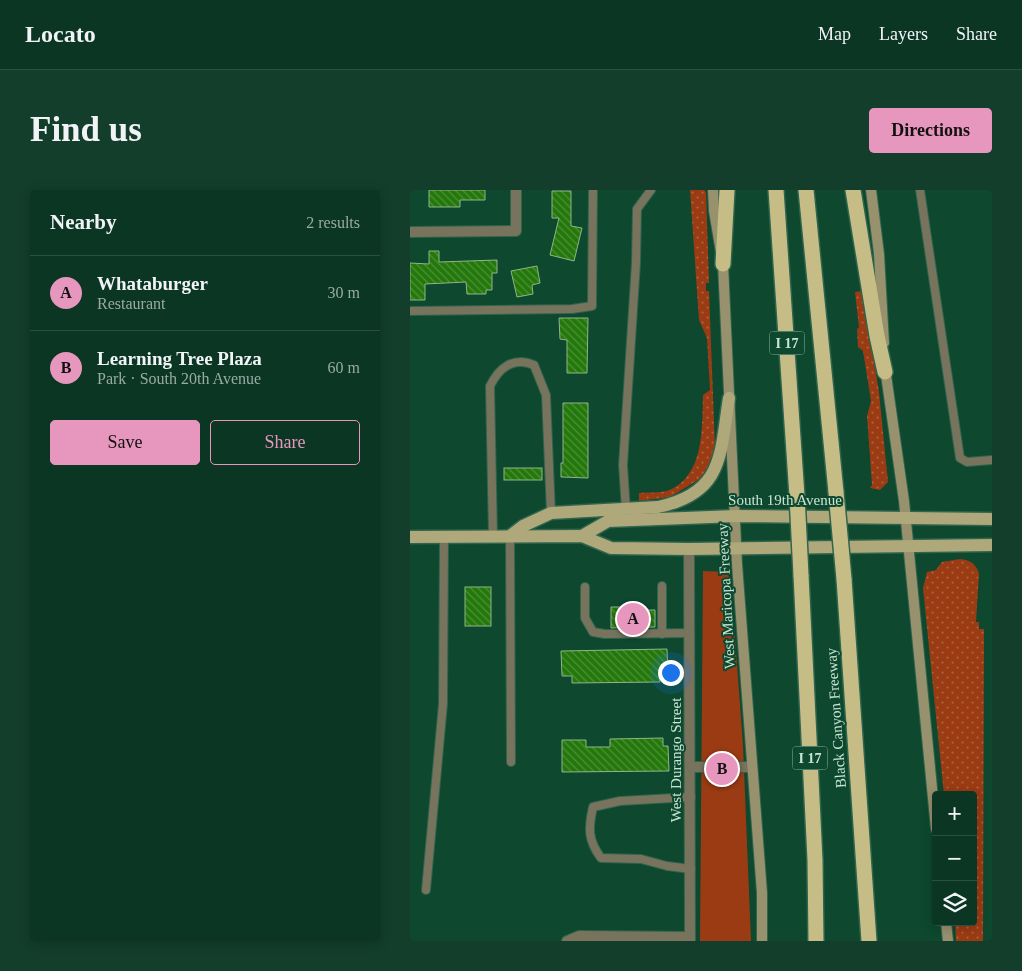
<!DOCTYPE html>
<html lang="en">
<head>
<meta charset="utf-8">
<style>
  body { margin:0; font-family:Georgia,serif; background:#133e2b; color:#f1f3f6 }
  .controls { position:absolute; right:15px; bottom:15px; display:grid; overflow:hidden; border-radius:5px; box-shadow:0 2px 12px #0003 }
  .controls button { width:45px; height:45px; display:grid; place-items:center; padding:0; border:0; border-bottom:1px solid #2a5041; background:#0a3623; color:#f1f3f6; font:25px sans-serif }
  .you { position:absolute; left:260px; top:482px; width:18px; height:18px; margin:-12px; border:4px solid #fff; border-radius:50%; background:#1a73e8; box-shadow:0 0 0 8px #1a73e833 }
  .badge { display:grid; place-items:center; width:32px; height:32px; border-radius:50%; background:#e797bd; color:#111; font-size:16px; font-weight:700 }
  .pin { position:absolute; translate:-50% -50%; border:2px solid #fff; box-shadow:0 1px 5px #0006 }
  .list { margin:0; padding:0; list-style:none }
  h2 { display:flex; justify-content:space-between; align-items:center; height:65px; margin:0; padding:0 20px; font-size:21px }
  h2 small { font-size:16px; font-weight:400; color:#99aba6 }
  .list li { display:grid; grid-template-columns:32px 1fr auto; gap:15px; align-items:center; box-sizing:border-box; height:75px; padding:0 20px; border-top:1px solid #2a5041 }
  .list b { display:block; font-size:19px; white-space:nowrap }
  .list p { margin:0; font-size:16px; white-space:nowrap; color:#99aba6 }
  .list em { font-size:16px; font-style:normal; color:#99aba6 }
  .actions { display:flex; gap:10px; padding:15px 20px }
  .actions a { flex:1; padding:11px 0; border:1px solid #e797bd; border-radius:5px; text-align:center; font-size:18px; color:#e797bd }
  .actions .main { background:#e797bd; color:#111 }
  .icon { flex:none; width:28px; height:28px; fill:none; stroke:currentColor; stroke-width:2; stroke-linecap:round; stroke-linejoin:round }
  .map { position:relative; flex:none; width:582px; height:751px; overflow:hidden; border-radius:5px }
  header { display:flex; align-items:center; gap:30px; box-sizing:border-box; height:70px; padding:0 25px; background:#0a3623; border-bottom:1px solid #2a5041 }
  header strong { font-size:24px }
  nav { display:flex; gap:28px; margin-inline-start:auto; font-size:18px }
  .intro { display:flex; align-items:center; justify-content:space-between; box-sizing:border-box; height:120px; padding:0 30px }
  h1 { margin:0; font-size:35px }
  .button { padding:12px 22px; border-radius:5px; background:#e797bd; color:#111; font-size:18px; font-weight:700 }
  main { display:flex; gap:30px; padding:0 30px }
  aside { flex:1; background:#0a3623; border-radius:5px; box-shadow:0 2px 12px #0003 }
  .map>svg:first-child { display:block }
</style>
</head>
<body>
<header>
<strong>Locato</strong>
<nav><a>Map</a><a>Layers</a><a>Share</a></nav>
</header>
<div class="intro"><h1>Find us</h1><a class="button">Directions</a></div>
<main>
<aside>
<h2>Nearby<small>2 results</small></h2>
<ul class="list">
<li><span class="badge">A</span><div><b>Whataburger</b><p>Restaurant</p></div><em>30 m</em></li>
<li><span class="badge">B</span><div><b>Learning Tree Plaza</b><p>Park · South 20th Avenue</p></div><em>60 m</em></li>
</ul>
<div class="actions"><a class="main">Save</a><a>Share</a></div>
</aside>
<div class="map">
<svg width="582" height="751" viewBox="0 0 582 751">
  <defs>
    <pattern id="grass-dots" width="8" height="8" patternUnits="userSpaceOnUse" patternTransform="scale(1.25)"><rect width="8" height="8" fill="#9b3b13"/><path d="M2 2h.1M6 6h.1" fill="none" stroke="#ac6140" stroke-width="1.8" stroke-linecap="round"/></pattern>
    <pattern id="building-back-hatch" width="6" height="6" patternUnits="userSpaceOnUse" patternTransform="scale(1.25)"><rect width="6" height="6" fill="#24770b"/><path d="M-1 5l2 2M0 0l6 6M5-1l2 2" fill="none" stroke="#4c9139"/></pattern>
  </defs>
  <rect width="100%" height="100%" fill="#0d482f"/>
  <g fill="url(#grass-dots)">
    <path d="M280 0H294L296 2 299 93H296V101H299L305 258 301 273 290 291 288 290 260 307 229 311V303C238 302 249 303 257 301 295 287 292 237 293 205L300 200 297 148 289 130Z"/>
    <path d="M452 101 469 202 478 292 470 300 460 298 462 295 457 226 461 211 453 161 448 157 447 139 449 138 445 102Z"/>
    <path d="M550 369C560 370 565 373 569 383L566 432H569V439H574L573 751H546L545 732H563V605H534L513 398 517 382 526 380 532 372Z"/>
  </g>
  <path fill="#9b3b13" d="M293 381 318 382 321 394 333 555 341 751H290Z"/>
  <g fill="url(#building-back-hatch)" stroke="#90b589">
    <path d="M19 0H75V10H50V17H19Z"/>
    <path d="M142 1H161V36L172 38 164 71 140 65 149 28H142Z"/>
    <path d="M19 61H29V72L87 70V83H82V100H76V104H57L56 92 15 94V110H0V73L19 74Z"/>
    <path d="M127 76 130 93 122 95 123 104 107 107 101 81Z"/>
    <path d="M149 128H178L177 183H157V150L150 149Z"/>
    <path d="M153 213H178V288L151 287V273H153Z"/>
    <rect x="94" y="278" width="38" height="12"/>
    <rect x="55" y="397" width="26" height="39"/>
    <path d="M201 417H230V420H245V437L201 438Z"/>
    <path d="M257 459 258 484H250V492L162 493V486H152L151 461Z"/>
    <path d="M253 548V556H258L259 581 152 582V550H176V557H200V549Z"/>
  </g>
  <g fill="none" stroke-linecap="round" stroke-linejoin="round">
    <defs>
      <g id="lane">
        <path d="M510 0 550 268 557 272 582 270"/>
        <path d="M0 121 162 119 182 116 183 0"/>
        <path d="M216 320 213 275 226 73 227 19 241 0"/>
        <path d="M83 346 80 196C89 178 103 166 124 175L136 205 141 323"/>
        <path d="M100 346 101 572"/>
        <path d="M252 396V444"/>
        <path d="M175 397V428L183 442 195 444 280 443"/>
        <path d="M281 679 257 676 231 669 191 668C178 650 178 639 183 617L210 611 281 607"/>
        <path d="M16 700 33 514 34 347"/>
      </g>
      <g id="street">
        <path d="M0 42 106 41V0"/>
        <path d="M279 359 280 751"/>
        <path d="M281 577H342"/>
        <path d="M157 751 169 746 280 747"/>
      </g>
      <g id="secondary">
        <path d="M303 0 304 21 313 74 327 374 352 703V751"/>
        <path d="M461 0 469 64 474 153"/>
        <path d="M475 178 494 311 526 639"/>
        <path d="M536 732 538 751"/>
      </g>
      <g id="primary">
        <path d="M100 346 113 336 141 323 248 317C314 303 310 264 319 208"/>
        <path d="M172 346 198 331 326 326 582 329"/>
        <path d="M0 347 172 346 201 358 279 359 582 355"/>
      </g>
      <g id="highway">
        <path d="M366 0 387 306"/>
        <path d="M396 0 426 302"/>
        <path d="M443 0 467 146 475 182"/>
        <path d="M313 74 317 0"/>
        <path d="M391 385 405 670 406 751"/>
        <path d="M434 389 459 751"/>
      </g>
    </defs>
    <use href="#lane" stroke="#2f644d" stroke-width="10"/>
    <use href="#street" stroke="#2f644d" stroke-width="12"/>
    <use href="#secondary" stroke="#2f644d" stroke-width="12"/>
    <use href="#primary" stroke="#2f644d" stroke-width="15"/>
    <use href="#highway" stroke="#2f644d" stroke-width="18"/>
    <use href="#lane" stroke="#77735d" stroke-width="8"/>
    <use href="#street" stroke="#77735d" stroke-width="10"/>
    <use href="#secondary" stroke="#97916e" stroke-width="10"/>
    <use href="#primary" stroke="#afa87b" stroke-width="12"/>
    <use href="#highway" stroke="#c6bd86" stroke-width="15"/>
    <defs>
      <g id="highway-bridge">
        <path d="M426 302 434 389"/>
        <path d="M387 306 391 385"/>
      </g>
    </defs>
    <use href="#highway-bridge" stroke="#2f644d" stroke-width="18" stroke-linecap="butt"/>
    <use href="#highway-bridge" stroke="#c6bd86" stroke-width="15"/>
  </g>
  <g text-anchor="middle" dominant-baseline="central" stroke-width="4" stroke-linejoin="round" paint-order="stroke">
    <g fill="#0d482f" stroke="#90b5a2" stroke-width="1">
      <rect x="359.5" y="141.5" width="35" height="23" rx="4"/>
      <rect x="382.5" y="556.5" width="35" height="23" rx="4"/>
    </g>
    <g font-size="14" font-weight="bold" fill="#c8e4d4">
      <text x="377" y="153">I 17</text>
      <text x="400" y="568">I 17</text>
    </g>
    <g font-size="15" fill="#c8e4d4" stroke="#0d482f">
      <text x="375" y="310">South 19th Avenue</text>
      <text transform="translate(316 406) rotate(-93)">West Maricopa Freeway</text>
      <text transform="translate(426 528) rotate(-94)">Black Canyon Freeway</text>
      <text transform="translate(266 570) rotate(-90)">West Durango Street</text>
    </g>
  </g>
</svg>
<div class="controls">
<button>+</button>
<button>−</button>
<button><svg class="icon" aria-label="layers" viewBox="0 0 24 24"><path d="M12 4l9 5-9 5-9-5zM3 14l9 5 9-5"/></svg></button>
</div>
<div class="you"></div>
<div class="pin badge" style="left:223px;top:429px">A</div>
<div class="pin badge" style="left:312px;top:579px">B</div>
</div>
</main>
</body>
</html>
